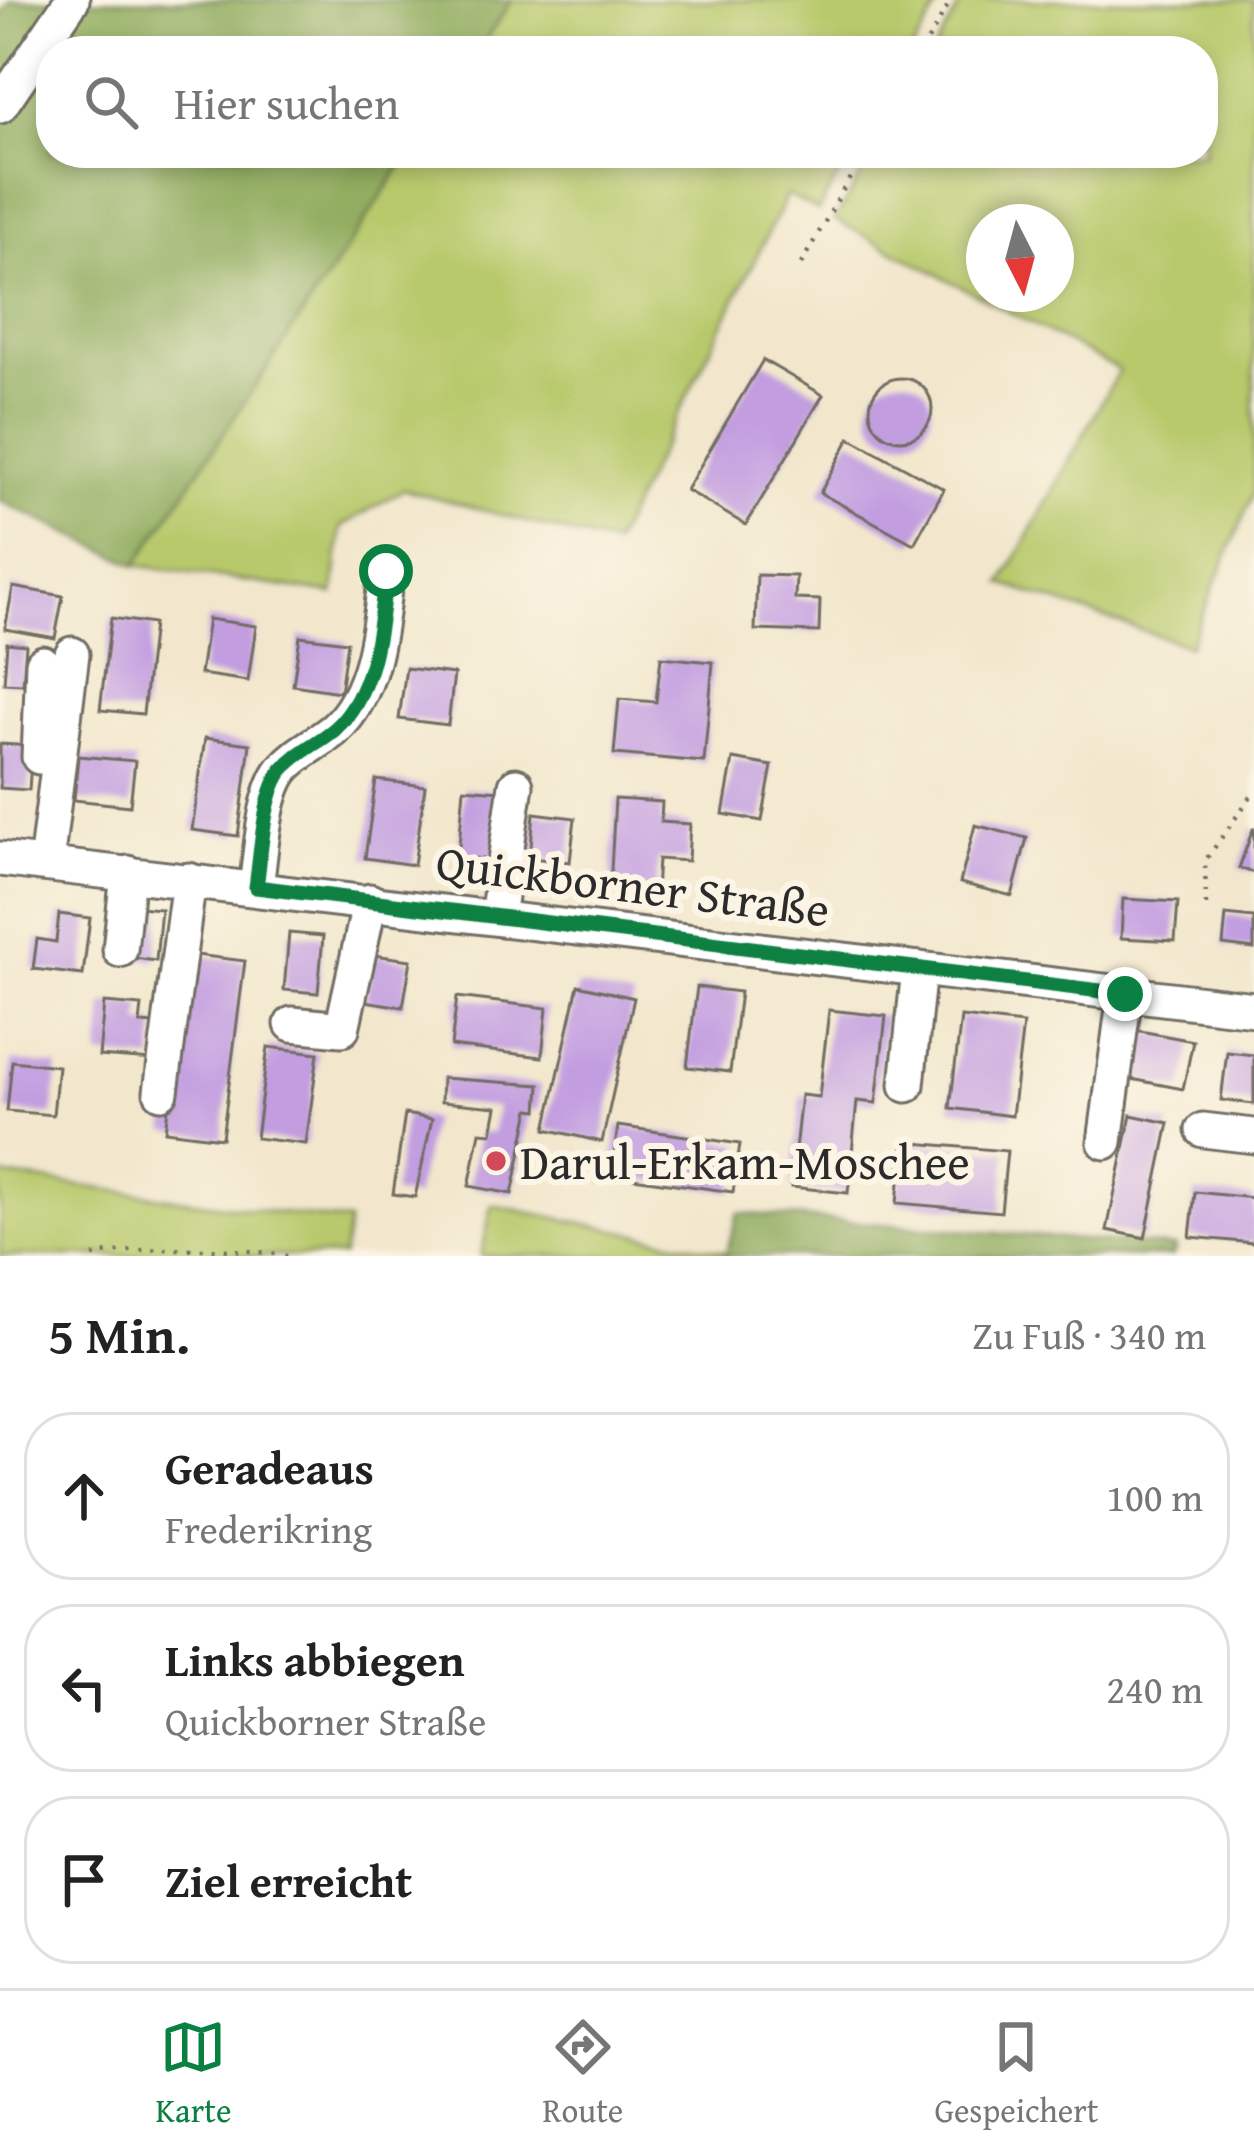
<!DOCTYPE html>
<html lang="de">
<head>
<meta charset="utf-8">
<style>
  body { margin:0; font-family:"Gentium Book Plus",serif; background:#f2f2f2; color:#222 }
  .compass { position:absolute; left:966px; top:204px; width:108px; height:108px; border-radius:50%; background:#fff; box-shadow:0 6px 18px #0003; rotate:174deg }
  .stop { position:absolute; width:36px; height:36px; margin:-27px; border:9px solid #0b8043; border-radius:50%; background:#fff }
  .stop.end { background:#0b8043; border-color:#fff; box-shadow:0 3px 12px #0008 }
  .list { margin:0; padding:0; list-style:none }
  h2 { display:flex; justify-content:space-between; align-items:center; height:156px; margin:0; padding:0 48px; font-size:51px }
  h2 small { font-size:39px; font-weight:400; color:#767676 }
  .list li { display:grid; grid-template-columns:78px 1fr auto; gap:36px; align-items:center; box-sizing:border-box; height:168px; margin:0 24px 24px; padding:0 24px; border:3px solid #e0e0e0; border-radius:48px }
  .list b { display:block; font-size:45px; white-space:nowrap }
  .list p { margin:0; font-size:39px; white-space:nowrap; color:#767676 }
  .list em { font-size:39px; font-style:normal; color:#767676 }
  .icon { flex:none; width:66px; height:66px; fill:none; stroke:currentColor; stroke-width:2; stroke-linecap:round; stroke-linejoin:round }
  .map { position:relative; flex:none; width:1254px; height:1256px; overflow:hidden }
  .search { position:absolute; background:#fff; box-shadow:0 6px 18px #0003; left:36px; right:36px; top:36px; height:132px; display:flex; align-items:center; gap:30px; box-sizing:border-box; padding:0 42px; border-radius:48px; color:#767676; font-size:45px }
  .sheet { height:732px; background:#fff }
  nav { display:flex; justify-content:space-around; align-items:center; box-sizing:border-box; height:168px; border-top:3px solid #e0e0e0; background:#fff; font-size:33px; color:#767676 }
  nav a { display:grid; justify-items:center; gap:6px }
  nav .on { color:#0b8043 }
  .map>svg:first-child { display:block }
</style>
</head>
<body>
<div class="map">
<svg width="1254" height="1256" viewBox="0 0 1254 1256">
  <rect width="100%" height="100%" fill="#fcf5e5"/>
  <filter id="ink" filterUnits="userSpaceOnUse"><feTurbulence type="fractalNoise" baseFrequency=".00833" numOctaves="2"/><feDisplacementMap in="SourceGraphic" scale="24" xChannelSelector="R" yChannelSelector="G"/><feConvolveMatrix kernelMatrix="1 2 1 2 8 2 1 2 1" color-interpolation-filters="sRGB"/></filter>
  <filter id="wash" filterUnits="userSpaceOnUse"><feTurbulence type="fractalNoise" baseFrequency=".004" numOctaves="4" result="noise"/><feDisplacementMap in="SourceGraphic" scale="48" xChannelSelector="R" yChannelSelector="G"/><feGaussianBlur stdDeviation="2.7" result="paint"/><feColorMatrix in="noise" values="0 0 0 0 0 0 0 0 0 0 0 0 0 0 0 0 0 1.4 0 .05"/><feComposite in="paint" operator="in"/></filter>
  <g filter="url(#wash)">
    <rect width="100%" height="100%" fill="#f2e7cc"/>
    <g fill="#b8c96c" stroke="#727a4c" stroke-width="3" fill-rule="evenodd">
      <path d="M512 0H942L912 51H478Z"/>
      <path d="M963 0H1254V492L1189 646 1002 584 1119 370 835 220 874 153H1203V51H934ZM984 222H1056V294H984Z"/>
      <path d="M410 153H852L818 211 787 195 613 545 404 489 341 527 334 594 136 565Z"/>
      <path d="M0 1175 348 1222 343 1256H0Z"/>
      <path d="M492 1205 726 1252 725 1256H481Z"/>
    </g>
    <g fill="#92ad60" stroke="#5e6c46" stroke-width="3">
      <path d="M11 0H512L478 51H51V153H410L136 565 0 501V16Z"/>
      <path d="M738 1213 1176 1247 1173 1256H725Z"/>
    </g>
    <g id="blocks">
      <g fill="#c29ee0">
        <path d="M763 360 823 395 746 525 686 490Z"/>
        <circle cx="901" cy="409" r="31"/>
        <path d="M850 438 944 489 914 544 820 493Z"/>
        <path d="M757 575 796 576 795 599 820 600 819 632 755 630Z"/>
        <path d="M13 587 63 596 55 638 5 629Z"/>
        <path d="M111 618 153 624 143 714 100 710Z"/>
        <path d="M208 619 256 626 248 681 200 674Z"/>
        <path d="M300 636 347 642 340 692 293 685Z"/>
        <path d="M7 643 26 645 23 684 4 683Z"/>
        <path d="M661 657 713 662 704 762 614 754 619 699 656 702Z"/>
        <path d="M406 668 454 674 448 725 399 719Z"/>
        <path d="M205 738 250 744 238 836 192 830Z"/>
        <path d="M0 744 32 746 29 790 0 788Z"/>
        <path d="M78 756 135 761 130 806 74 800Z"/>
        <path d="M733 759 772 766 762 821 723 814Z"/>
        <path d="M376 780 425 786 414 865 365 858Z"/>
        <path d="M464 788 501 791 496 860 458 857Z"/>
        <path d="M615 799 662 802 661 822 690 824 688 861 658 859 656 891 610 888Z"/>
        <path d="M534 813 575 818 570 862 530 858Z"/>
        <path d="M975 825 1027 838 1012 896 960 883Z"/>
        <path d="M1253 829H1254V873L1239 868Z"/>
        <path d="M1123 899 1178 902 1175 941 1121 938Z"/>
        <path d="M139 907 161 909 156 961 134 958Z"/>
        <path d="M59 914 90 918 83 975 33 969 37 939 56 942Z"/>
        <path d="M1226 915 1254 918V949L1223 945Z"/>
        <path d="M289 933 323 936 318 993 284 990Z"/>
        <path d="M188 954 245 961 222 1138 165 1131Z"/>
        <path d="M373 955 411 960 403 1007 365 1001Z"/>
        <path d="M578 985 634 998 602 1142 546 1129Z"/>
        <path d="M697 987 740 992 730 1072 687 1067Z"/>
        <path d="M457 997 547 1008 542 1057 451 1046Z"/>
        <path d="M104 1003 142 1006 140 1023 156 1024 153 1060 99 1056Z"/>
        <path d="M829 1010 886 1016 876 1103 857 1101 848 1193 791 1187 801 1095 819 1097Z"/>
        <path d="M961 1017 1023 1024 1012 1116 950 1108Z"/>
        <path d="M1130 1029 1193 1041 1183 1089 1121 1077Z"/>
        <path d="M268 1047 318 1053 306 1144 256 1138Z"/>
        <path d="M1227 1052 1254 1055V1104L1221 1100Z"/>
        <path d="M12 1061 58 1066 53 1115 7 1111Z"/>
        <path d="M442 1078 540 1085 538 1110 530 1109 512 1194 469 1186 480 1132 492 1133 497 1107 441 1102Z"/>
        <path d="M405 1114 432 1119 415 1197 393 1194Z"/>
        <path d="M1131 1115 1169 1123 1145 1238 1107 1230Z"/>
        <path d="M618 1126 740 1144 733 1192 611 1175Z"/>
        <path d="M903 1142 1007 1151 1001 1212 897 1203Z"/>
        <path d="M1195 1192 1254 1198V1243L1190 1237Z"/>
      </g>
    </g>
  </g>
  <g filter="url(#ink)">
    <use href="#blocks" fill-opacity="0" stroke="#716d63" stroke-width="3"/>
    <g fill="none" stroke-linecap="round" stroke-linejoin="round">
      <defs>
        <g id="minor">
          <path d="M0 106 72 0"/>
          <path d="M39 757 43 663"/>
          <path d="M0 859 1254 1009"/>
          <path d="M46 864 72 654"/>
          <path d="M256 887C261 855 263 794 283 769 297 752 319 743 335 729 376 691 380 624 386 571"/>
          <path d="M497 917 516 785"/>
          <path d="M120 950 128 873"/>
          <path d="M292 1024 342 1029 370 901"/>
          <path d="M907 1085 919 969"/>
          <path d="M161 1092 189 880"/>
          <path d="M1203 1130 1254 1136"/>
          <path d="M1105 1142 1125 994"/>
        </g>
      </defs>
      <use href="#minor" stroke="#716d63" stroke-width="39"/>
      <g stroke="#716d63" stroke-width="4.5" stroke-dasharray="3 9" stroke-linecap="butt">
        <path d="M922 51 951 0"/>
        <path d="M801 264 864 153"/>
        <path d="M1206 905 1205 861 1254 792"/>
        <path d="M93 1256C135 1246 244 1247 287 1256"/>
      </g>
      <use href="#minor" stroke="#fff" stroke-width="33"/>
    </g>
  </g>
  <g fill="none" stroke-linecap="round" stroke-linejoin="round" filter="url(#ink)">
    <path stroke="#0b8043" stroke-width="15" d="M386 571C380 624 376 691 335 729 319 743 297 752 283 769 263 794 261 855 256 887L1125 994"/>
  </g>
  <circle fill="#d1495b" stroke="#fcf5e5" stroke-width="4.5" cx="496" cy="1161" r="12"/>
  <g text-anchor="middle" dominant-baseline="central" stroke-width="12" stroke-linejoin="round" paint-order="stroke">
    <g font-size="48" fill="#2b2b2b" stroke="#fcf5e5">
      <text transform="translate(633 885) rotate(7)">Quickborner Straße</text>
    </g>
    <g font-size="48" fill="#2b2b2b" stroke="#fcf5e5" text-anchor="start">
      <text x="520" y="1161">Darul-Erkam-Moschee</text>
    </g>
  </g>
</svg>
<svg class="compass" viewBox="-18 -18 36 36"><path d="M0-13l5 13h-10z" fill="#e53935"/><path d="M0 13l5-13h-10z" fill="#767676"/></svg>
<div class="stop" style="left:386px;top:571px"></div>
<div class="stop end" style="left:1125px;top:994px"></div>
<div class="search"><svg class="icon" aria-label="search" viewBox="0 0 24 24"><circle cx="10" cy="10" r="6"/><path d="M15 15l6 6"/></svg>Hier suchen</div>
</div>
<section class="sheet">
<h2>5 Min.<small>Zu Fuß · 340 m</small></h2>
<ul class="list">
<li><svg class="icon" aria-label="ahead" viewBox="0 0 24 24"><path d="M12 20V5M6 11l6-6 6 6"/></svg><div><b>Geradeaus</b><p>Frederikring</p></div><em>100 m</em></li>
<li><svg class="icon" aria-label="left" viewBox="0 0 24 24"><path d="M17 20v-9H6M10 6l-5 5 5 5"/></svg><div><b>Links abbiegen</b><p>Quickborner Straße</p></div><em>240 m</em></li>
<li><svg class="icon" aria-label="arrive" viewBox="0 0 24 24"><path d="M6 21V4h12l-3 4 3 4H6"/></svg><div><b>Ziel erreicht</b></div></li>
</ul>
</section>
<nav>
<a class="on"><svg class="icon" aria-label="map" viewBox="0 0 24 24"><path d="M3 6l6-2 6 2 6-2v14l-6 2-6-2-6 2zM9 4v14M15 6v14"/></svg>Karte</a>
<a><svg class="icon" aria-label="directions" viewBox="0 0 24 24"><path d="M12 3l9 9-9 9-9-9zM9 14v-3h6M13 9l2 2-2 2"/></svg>Route</a>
<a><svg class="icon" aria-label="saved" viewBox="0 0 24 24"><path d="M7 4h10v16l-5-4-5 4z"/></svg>Gespeichert</a>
</nav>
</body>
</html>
